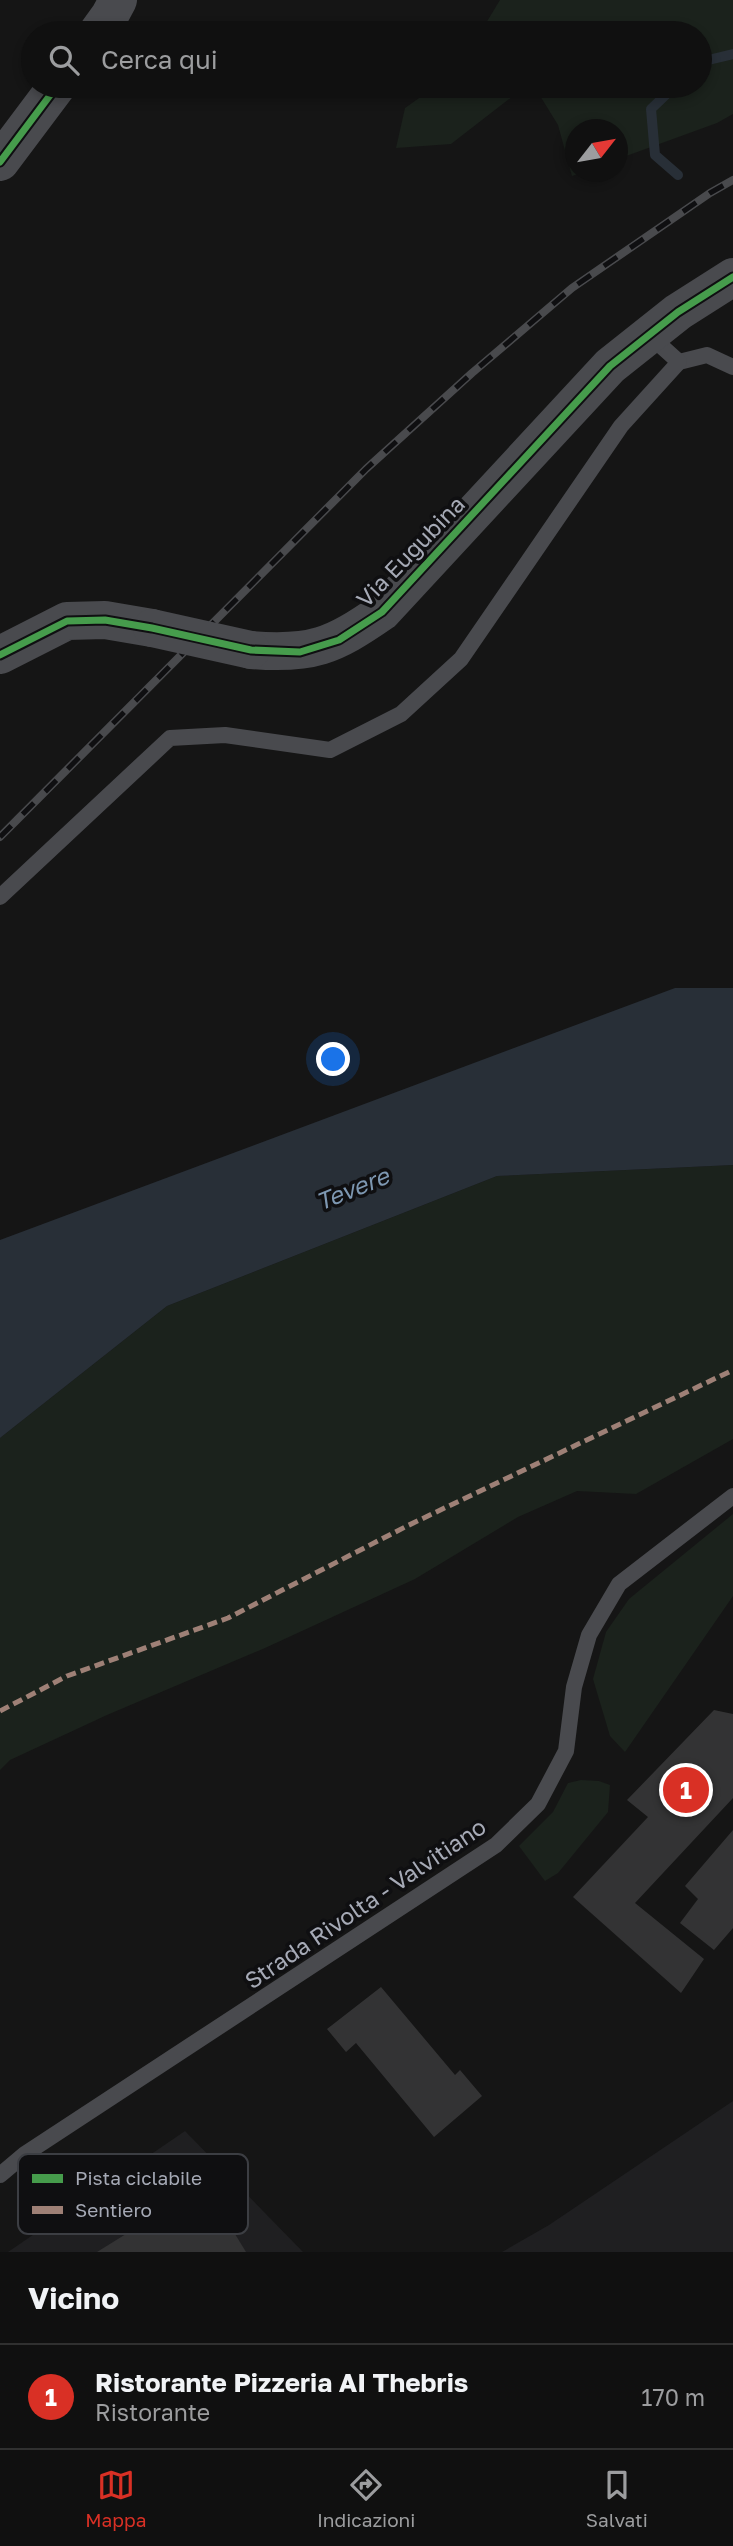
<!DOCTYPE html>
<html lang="it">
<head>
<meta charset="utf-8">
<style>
  body { margin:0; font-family:"Golos Text",sans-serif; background:#191919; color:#f1f3f6 }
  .compass { position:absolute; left:565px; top:119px; width:63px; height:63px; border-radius:50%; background:#101010; box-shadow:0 4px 10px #0003; rotate:59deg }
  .you { position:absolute; left:334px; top:1060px; width:24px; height:24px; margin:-18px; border:5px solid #fff; border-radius:50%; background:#1a73e8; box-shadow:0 0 0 10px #1a73e833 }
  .badge { display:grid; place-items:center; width:46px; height:46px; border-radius:50%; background:#d93025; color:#fff; font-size:23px; font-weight:700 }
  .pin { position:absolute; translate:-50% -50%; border:4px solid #fff; box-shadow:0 2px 7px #0006 }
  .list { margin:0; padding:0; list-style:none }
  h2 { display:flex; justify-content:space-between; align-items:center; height:91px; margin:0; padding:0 28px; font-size:30px }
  h2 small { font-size:23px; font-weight:400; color:#9c9d9f }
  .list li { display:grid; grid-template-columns:46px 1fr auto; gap:21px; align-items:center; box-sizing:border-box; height:105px; padding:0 28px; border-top:2px solid #303030 }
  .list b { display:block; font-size:26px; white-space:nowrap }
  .list p { margin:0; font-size:23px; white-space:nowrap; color:#9c9d9f }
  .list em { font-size:23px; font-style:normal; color:#9c9d9f }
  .icon { flex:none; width:38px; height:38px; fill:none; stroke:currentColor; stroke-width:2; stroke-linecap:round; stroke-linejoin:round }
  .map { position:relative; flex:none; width:733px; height:2252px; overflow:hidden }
  .search { position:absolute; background:#101010; box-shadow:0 4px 10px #0003; left:21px; right:21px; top:21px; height:77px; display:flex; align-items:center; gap:18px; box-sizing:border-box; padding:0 24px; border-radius:38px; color:#9c9d9f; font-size:26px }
  .sheet { height:196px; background:#101010 }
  nav { display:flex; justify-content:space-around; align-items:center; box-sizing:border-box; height:98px; border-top:2px solid #303030; background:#101010; font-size:19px; color:#9c9d9f }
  nav a { display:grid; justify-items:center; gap:4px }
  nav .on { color:#d93025 }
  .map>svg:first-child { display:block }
</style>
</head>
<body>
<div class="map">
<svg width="733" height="2252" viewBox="0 0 733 2252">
  <rect width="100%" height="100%" fill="#151515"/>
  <g fill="#1f1f21">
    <path d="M733 2101V2252H502L549 2225Z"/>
    <path d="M185 2131 303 2252H8Z"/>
  </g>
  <g fill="#1b221c">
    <path d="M500 0H733V114L717 123 618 159V130H576V172H584L572 176 558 125 534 86H700V33H480Z"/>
    <path d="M436 86H526L451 144 396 148 405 108Z"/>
    <path d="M733 1165V1439L636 1494 577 1491 518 1517 415 1579 265 1648 107 1715 10 1760 0 1770V1438L167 1306 497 1176Z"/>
    <path d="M733 1514V1596L625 1752 610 1736 593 1679 606 1632 629 1599Z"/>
    <path d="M581 1780 599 1781 610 1785 608 1812 558 1873 545 1881 519 1846 553 1812 568 1783Z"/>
  </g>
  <path fill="#282f37" d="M675 988H733V1165L497 1176 167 1306 0 1438V1240Z"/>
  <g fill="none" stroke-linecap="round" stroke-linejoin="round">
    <g stroke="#282f37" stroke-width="10">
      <path d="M700 62 733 54"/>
      <path d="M675 86 651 109 655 155 678 175"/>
    </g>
  </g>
  <g fill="#333334">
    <path d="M714 1710 733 1714V1798L635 1903 704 1959 681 1993 573 1897 648 1817 627 1800Z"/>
    <path d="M733 1830V1928L714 1950 680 1923 698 1899 685 1886Z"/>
    <path d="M381 1987 455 2075 460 2070 482 2096 434 2137 356 2043 346 2052 327 2029Z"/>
    <path d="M205 2185 246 2252H97Z"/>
  </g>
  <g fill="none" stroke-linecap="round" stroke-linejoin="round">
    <g stroke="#494a4e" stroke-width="16">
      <path d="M679 362 707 355 733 367"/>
      <path d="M0 897 170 738 225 735 330 750 401 714 461 659 621 426 679 362 649 335"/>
      <path d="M0 2175 25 2154 496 1845 538 1804 566 1751 574 1687 589 1635 619 1584 733 1496"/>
    </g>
    <g stroke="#494a4e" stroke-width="38">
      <path d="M97 33 110 15 118 0"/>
      <path d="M0 162 57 86"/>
      <path d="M251 650C312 655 333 646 382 612L610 366 678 312 733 277"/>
      <path d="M0 655 67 621 105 620 152 628"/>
    </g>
    <defs>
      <path id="rail" d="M0 837 366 469 472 373 572 288 710 193 733 180"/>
    </defs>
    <use href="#rail" stroke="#494a4d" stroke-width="8"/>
    <use href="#rail" stroke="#0f0f11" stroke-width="5" stroke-dasharray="16" stroke-linecap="butt"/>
    <path stroke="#494a4e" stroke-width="38" d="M152 628 251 650"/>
    <path stroke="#9e8076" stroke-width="5" stroke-dasharray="10 5" stroke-linecap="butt" d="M0 1711 67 1676 228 1618 407 1526 733 1370"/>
    <defs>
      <g id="cycleway">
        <path d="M0 162 57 86"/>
        <path d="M0 655 67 621 105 620 152 628 251 650 300 652 339 640 382 612 610 366 678 312 733 277"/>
      </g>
    </defs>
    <use href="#cycleway" stroke="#0f0f11" stroke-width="11"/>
    <use href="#cycleway" stroke="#469c4c" stroke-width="7"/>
  </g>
  <g text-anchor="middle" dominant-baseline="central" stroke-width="7" stroke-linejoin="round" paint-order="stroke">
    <g font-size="23" fill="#a6aab6" stroke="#0f0f11">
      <text transform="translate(410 551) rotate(-46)">Via Eugubina</text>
      <text transform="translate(365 1903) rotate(-34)">Strada Rivolta - Valvitiano</text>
    </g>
    <g font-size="24" font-style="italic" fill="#7d97b1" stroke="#0f0f11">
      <text transform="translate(352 1188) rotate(-22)">Tevere</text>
    </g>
  </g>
  <rect x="18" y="2154" width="230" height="80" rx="10" fill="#0f0f11" stroke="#3c3e43" stroke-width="2"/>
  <rect x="32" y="2174" width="31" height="9" fill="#469c4c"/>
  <rect x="32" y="2206" width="31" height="8" fill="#9e8076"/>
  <g font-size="19" fill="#a6aab6">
    <text x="75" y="2185">Pista ciclabile</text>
    <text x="75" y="2217">Sentiero</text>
  </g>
</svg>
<svg class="compass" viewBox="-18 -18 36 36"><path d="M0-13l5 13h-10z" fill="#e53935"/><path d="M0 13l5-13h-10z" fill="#9c9d9f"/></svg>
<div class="you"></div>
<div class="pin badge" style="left:686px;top:1790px">1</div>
<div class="search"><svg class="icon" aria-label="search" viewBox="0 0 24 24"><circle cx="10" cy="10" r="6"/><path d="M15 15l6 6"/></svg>Cerca qui</div>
</div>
<section class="sheet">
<h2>Vicino<small></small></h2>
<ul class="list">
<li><span class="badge">1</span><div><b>Ristorante Pizzeria AI Thebris</b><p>Ristorante</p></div><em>170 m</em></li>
</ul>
</section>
<nav>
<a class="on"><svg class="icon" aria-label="map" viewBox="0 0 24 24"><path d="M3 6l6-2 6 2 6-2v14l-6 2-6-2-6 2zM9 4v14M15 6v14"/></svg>Mappa</a>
<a><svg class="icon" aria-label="directions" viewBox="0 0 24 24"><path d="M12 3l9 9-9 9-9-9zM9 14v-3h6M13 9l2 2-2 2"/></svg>Indicazioni</a>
<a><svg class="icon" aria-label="saved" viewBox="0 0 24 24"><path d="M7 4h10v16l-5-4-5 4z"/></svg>Salvati</a>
</nav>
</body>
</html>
